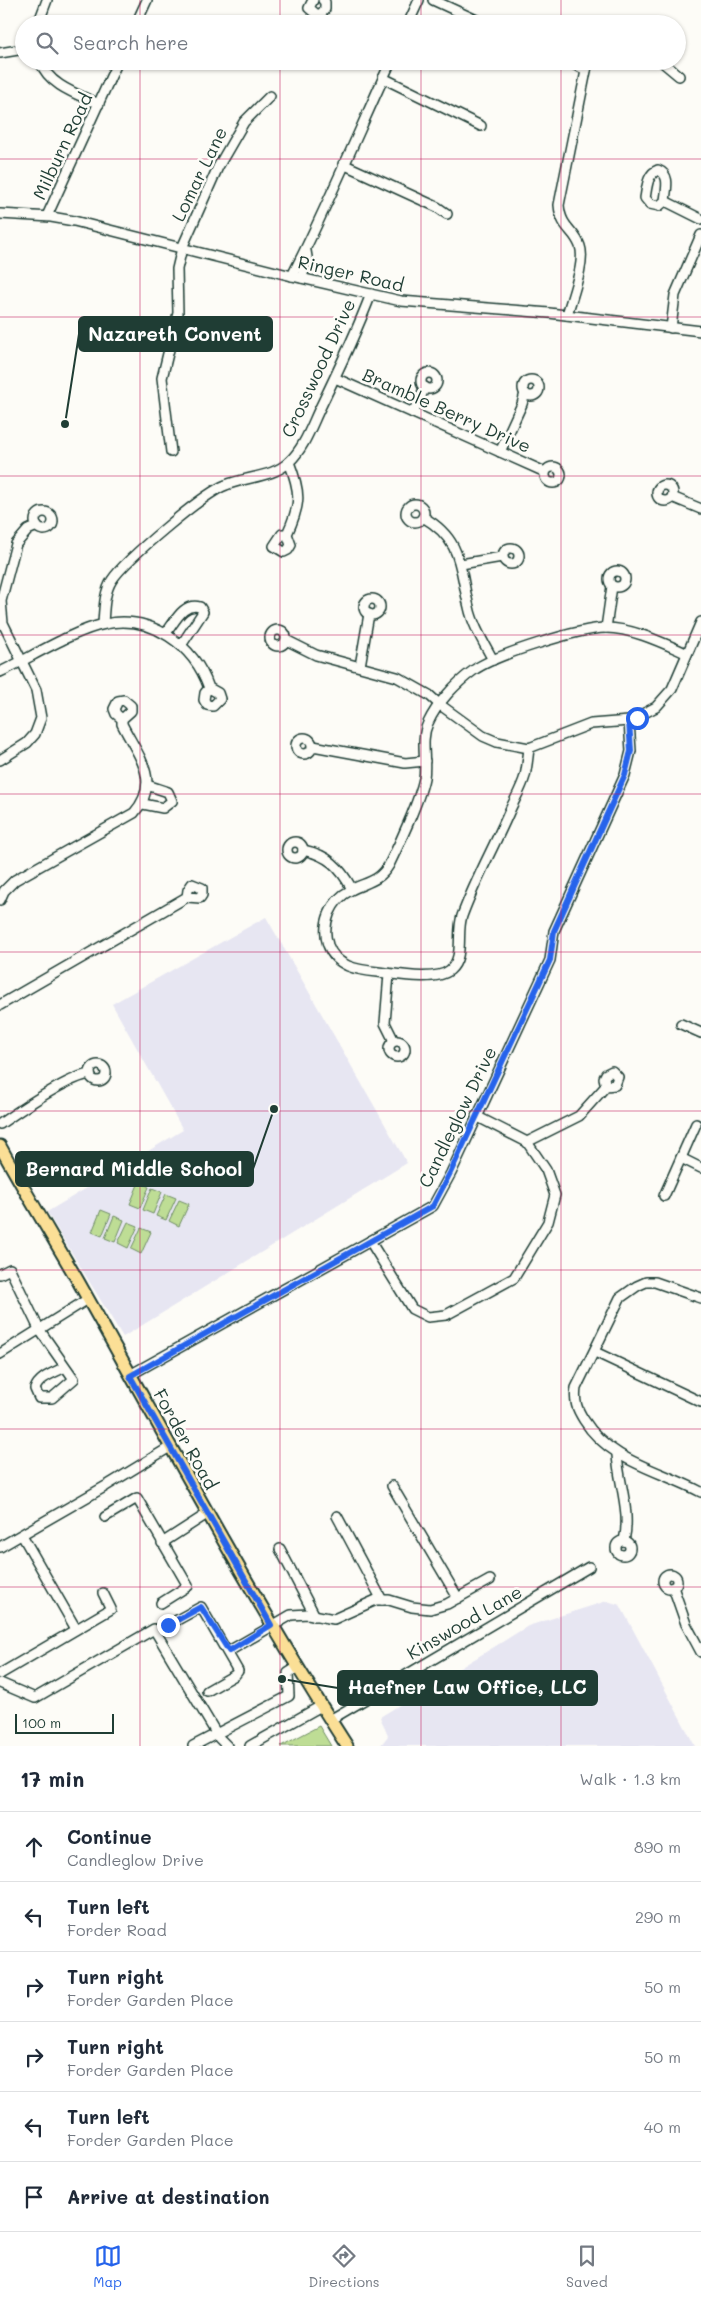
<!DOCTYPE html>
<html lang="en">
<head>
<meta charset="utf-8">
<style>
  body { margin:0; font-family:Mali,sans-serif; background:#f6f6f7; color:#1f2937 }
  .scale { position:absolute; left:15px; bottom:12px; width:99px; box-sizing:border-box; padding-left:5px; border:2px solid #1f3d34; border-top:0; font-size:14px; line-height:18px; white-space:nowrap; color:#1f3d34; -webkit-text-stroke:4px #fdfcf7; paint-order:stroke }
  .stop { position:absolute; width:15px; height:15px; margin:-11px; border:4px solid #2563eb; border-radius:50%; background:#fff }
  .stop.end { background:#2563eb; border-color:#fff; box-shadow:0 1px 5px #0008 }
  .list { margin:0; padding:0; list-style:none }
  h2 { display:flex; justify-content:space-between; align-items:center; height:65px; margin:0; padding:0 20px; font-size:21px }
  h2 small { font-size:16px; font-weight:400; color:#747a83 }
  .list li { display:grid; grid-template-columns:32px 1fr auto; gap:15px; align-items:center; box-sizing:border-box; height:70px; padding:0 20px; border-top:1px solid #e0e1e3 }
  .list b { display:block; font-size:19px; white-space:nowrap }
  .list p { margin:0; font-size:16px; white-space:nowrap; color:#747a83 }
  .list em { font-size:16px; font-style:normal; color:#747a83 }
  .icon { flex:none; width:28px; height:28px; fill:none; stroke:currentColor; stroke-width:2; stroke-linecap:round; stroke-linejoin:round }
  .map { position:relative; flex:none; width:701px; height:1746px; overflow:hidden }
  .search { position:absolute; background:#fff; box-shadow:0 1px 4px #0004; left:15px; right:15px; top:15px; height:55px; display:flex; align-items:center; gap:12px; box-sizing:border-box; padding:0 18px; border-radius:28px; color:#747a83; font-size:19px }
  .sheet { height:485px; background:#fff }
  nav { display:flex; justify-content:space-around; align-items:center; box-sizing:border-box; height:70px; border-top:1px solid #e0e1e3; background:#fff; font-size:14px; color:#747a83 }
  nav a { display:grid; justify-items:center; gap:2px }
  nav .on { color:#2563eb }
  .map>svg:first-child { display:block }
</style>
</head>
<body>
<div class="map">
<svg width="701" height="1746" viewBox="0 0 701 1746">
  <rect width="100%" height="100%" fill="#fdfcf7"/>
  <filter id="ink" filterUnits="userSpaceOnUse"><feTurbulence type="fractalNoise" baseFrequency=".02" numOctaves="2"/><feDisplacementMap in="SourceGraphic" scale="10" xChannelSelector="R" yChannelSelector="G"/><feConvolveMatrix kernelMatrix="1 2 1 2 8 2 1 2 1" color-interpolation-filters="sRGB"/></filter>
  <g filter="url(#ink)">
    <g fill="#e7e6f2">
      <path d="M266 917 407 1163 123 1337 47 1212 183 1130 112 1004Z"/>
      <path d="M607 1601 620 1605 695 1746H380L388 1736 380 1717 528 1626Z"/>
    </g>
    <g fill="#bedd95" stroke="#6e8d64">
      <path d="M139 1182 149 1187 140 1208 130 1204Z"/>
      <path d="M152 1188 162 1192 153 1214 143 1210Z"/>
      <path d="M166 1194 176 1198 166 1220 156 1216Z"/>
      <path d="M179 1200 189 1204 179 1226 169 1221Z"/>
      <path d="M101 1210 111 1214 102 1236 92 1232Z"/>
      <path d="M114 1216 124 1220 115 1242 105 1238Z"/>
      <path d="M128 1222 138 1226 128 1248 118 1243Z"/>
      <path d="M141 1228 151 1232 141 1254 131 1249Z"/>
      <path d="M319 1726 331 1746H281Z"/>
    </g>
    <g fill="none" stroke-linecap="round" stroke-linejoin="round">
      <defs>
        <g id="minor">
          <path d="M313 0 309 8 316 14H321L325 9V2L323 0"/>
          <path d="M433 0 485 24"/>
          <path d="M38 24 47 0"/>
          <path d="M136 24 147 0"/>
          <path d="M408 24 419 0"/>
          <path d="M0 53 24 49"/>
          <path d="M40 61C49 86 77 94 99 104"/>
          <path d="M567 61 586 70"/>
          <path d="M661 61 679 76"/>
          <path d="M383 78 481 126"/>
          <path d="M343 164 437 207 447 214"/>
          <path d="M658 170C671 175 666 189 665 201L659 206 650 204 645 198C647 188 647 174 658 170Z"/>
          <path d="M665 201 701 219"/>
          <path d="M0 214 51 217 74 221 292 276 401 301 549 313 701 331"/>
          <path d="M47 216 118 61"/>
          <path d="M292 276C327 207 358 133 391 61"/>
          <path d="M302 278 307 257 306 251"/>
          <path d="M567 315C571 299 586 262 580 246 574 229 561 229 559 205L588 61"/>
          <path d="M671 328 675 295 701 235"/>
          <circle cx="429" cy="381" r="8"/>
          <path d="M335 378 545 472"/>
          <circle cx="531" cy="388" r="8"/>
          <path d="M413 413 425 387"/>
          <path d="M171 452 162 378 178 313 177 269 182 248 218 167 244 122 270 96"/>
          <path d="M500 452 522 404 525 393"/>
          <circle cx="553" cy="475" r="8"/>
          <circle cx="665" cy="493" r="8"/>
          <path d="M672 497 701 509"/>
          <circle cx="415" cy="513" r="9"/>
          <circle cx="44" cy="521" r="9"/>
          <path d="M423 517C463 540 459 567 469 607 473 626 484 643 493 660"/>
          <path d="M287 534 291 545 288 550 284 552 274 546 282 534H287C301 504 301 493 289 462"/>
          <circle cx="511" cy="556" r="8"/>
          <path d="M461 564 502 557"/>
          <circle cx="617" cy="579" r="8"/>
          <circle cx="372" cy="607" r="8"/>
          <path d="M103 624C104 610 104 592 112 580 125 560 204 493 226 485 245 477 274 477 289 462 305 447 312 424 321 406 339 369 356 333 371 294"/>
          <path d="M606 628 612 586"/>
          <circle cx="278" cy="638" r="8"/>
          <path d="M166 633C175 622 183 602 200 607L203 612 182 644"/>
          <path d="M286 640 316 655 397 677 429 695 439 704 483 736 497 742 529 748 591 724 629 721 656 707 672 689 701 622"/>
          <path d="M360 666 369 614"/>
          <path d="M0 672C30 658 74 630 105 624 151 614 194 645 209 688L218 693 220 699 213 706 207 705 204 700 205 693 209 688"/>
          <circle cx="304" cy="746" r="8"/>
          <path d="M313 746 405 763 425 761"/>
          <path d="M529 748C528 757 527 767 525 776 522 787 515 799 510 810 495 845 475 880 462 916 456 933 465 957 450 970 436 982 396 974 378 972 357 970 336 967 328 945 321 924 331 900 351 890 366 882 379 882 389 865 399 845 420 799 424 778 427 760 420 740 428 723 437 703 456 683 474 670 495 655 580 628 606 628 632 628 663 643 686 653"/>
          <path d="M0 760 27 743 35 734 41 718 36 690 3 623 1 601 16 544 28 530 37 526"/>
          <path d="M143 804 163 808 172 801 168 792 147 785"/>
          <circle cx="295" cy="850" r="8"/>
          <path d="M303 850C328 855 340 867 352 889"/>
          <path d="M0 900 4 891 15 880 134 813C162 781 138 756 122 724V719L116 714 114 709 118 701 124 700 131 706V711L122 719"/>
          <path d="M389 974 385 1023 394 1041"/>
          <path d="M0 1005 187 897 200 898 202 895V888L192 884 188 890 187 897"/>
          <path d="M681 1024 701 1033"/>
          <circle cx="397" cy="1049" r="8"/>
          <circle cx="98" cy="1073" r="8"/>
          <path d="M0 1124C20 1110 68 1077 90 1074"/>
          <path d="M527 1142 579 1116 606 1086 615 1085 618 1077 612 1071 606 1074 604 1078 606 1086"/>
          <path d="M681 1158 701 1168"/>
          <path d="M664 1196 696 1124"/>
          <path d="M370 1241 412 1309 428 1317 446 1315 514 1278 548 1222 555 1195 546 1170 527 1142 476 1116"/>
          <path d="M0 1274 10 1269 39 1329 74 1379 52 1398H39L35 1389C39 1377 54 1373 65 1367"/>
          <path d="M701 1298 655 1282H646L637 1286 620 1298 576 1388C574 1402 577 1409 584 1420 610 1462 660 1470 701 1492"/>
          <path d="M595 1352 701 1402"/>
          <path d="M0 1354 88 1299"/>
          <path d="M130 1375 433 1206 451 1173 550 960 554 931 625 775 631 751 629 721"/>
          <path d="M617 1455C619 1484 631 1512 624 1541"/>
          <path d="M392 1486 458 1598"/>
          <path d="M337 1516 382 1600"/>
          <path d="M105 1517 137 1498 188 1586 161 1603"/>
          <path d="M22 1535 76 1629"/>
          <circle cx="623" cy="1548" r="7"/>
          <path d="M162 1543 207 1514"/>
          <path d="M0 1547 106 1486 170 1447"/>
          <path d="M280 1549 315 1616"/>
          <circle cx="670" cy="1581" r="7"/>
          <path d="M673 1587 686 1624 701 1652"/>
          <path d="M168 1625 201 1607 238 1671 235 1675 207 1691"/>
          <path d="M229 1651 291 1615 308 1614 334 1619 376 1600H389L412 1607 430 1609 447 1604 490 1580"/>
          <path d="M0 1674 111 1609 103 1593"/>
          <path d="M0 1683 35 1698 154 1629 219 1738 227 1746"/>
          <path d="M330 1720 589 1567"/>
          <path d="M193 1746 289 1696 288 1673 296 1668"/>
          <path d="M250 1746 321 1706"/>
        </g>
        <path id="major" d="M0 1146C25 1192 52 1236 78 1281 166 1437 250 1595 347 1746"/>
      </defs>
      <use href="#minor" stroke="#1f3d34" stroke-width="12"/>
      <use href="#major" stroke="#1f3d34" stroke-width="15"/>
      <use href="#minor" stroke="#fdfcf7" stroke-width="9"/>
      <use href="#major" stroke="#fbdf96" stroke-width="11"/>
    </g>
  </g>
  <g fill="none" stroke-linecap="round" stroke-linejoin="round" filter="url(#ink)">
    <path stroke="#2563eb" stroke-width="6" d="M168 1625 201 1607 229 1651 271 1625 130 1376 433 1206 450 1173 550 960 554 931 625 775 631 751 629 721 637 718"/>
  </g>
  <path fill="none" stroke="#c2185b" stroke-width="1" stroke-opacity="0.55" d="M140 0V24M280 0V24M421 0V24M561 0V24M140 61V1746M280 61V1746M421 61V1746M561 61V1746M0 159H701M0 317H701M0 476H701M0 635H701M0 794H701M0 952H701M0 1111H701M0 1270H701M0 1429H701M0 1587H701"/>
  <g text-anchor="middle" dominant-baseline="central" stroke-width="5" stroke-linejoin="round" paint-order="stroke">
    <g font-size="18" fill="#1f3d34" stroke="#fdfcf7">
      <text transform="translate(62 146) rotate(-65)">Milburn Road</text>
      <text transform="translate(199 174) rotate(-64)">Lomar Lane</text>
      <text transform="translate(351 273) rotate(13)">Ringer Road</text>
      <text transform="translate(318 368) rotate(-65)">Crosswood Drive</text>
      <text transform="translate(447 410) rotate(24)">Bramble Berry Drive</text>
      <text transform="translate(457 1117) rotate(-64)">Candleglow Drive</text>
      <text transform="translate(186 1439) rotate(61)">Forder Road</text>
      <text transform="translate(464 1622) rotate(-30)">Kinswood Lane</text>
    </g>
  </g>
  <path fill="none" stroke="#1f3d34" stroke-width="2" d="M65 424L79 334M274 1109L253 1169M282 1679L338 1688"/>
  <g fill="#1f3d34" stroke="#fdfcf7" stroke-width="2">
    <circle cx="65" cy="424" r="5"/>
    <circle cx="274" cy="1109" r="5"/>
    <circle cx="282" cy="1679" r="5"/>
  </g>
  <g fill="#1f3d34" stroke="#1f3d34" stroke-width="2">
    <rect x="79" y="317" width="193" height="34" rx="5"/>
    <rect x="16" y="1152" width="237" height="34" rx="5"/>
    <rect x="338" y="1671" width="259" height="34" rx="5"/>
  </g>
  <g font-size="19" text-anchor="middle" font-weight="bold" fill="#fff">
    <text x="175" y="341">Nazareth Convent</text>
    <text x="134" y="1176">Bernard Middle School</text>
    <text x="467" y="1694">Haefner Law Office, LLC</text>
  </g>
</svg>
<div class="scale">100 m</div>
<div class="stop" style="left:637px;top:718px"></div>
<div class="stop end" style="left:168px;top:1625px"></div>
<div class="search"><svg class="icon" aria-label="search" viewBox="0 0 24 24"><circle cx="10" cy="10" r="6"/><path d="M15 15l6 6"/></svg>Search here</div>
</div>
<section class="sheet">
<h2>17 min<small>Walk · 1.3 km</small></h2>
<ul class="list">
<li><svg class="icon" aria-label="ahead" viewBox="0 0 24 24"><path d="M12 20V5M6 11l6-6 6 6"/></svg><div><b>Continue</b><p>Candleglow Drive</p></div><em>890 m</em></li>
<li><svg class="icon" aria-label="left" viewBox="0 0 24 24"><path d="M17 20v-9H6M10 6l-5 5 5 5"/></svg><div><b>Turn left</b><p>Forder Road</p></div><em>290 m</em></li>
<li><svg class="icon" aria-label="right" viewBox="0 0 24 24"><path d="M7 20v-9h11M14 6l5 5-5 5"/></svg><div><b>Turn right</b><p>Forder Garden Place</p></div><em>50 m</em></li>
<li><svg class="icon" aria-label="right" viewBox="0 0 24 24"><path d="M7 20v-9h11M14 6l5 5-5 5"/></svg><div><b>Turn right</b><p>Forder Garden Place</p></div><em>50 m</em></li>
<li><svg class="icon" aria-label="left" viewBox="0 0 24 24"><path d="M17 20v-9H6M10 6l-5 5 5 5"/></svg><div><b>Turn left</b><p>Forder Garden Place</p></div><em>40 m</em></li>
<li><svg class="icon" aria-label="arrive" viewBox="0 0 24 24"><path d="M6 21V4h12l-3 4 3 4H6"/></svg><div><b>Arrive at destination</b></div></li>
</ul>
</section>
<nav>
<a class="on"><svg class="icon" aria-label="map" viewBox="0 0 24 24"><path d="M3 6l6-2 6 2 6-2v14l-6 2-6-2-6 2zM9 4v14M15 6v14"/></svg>Map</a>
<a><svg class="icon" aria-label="directions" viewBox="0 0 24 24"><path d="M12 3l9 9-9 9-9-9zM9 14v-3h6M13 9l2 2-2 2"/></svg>Directions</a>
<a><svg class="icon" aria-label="saved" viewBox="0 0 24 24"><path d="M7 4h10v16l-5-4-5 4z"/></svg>Saved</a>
</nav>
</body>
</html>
